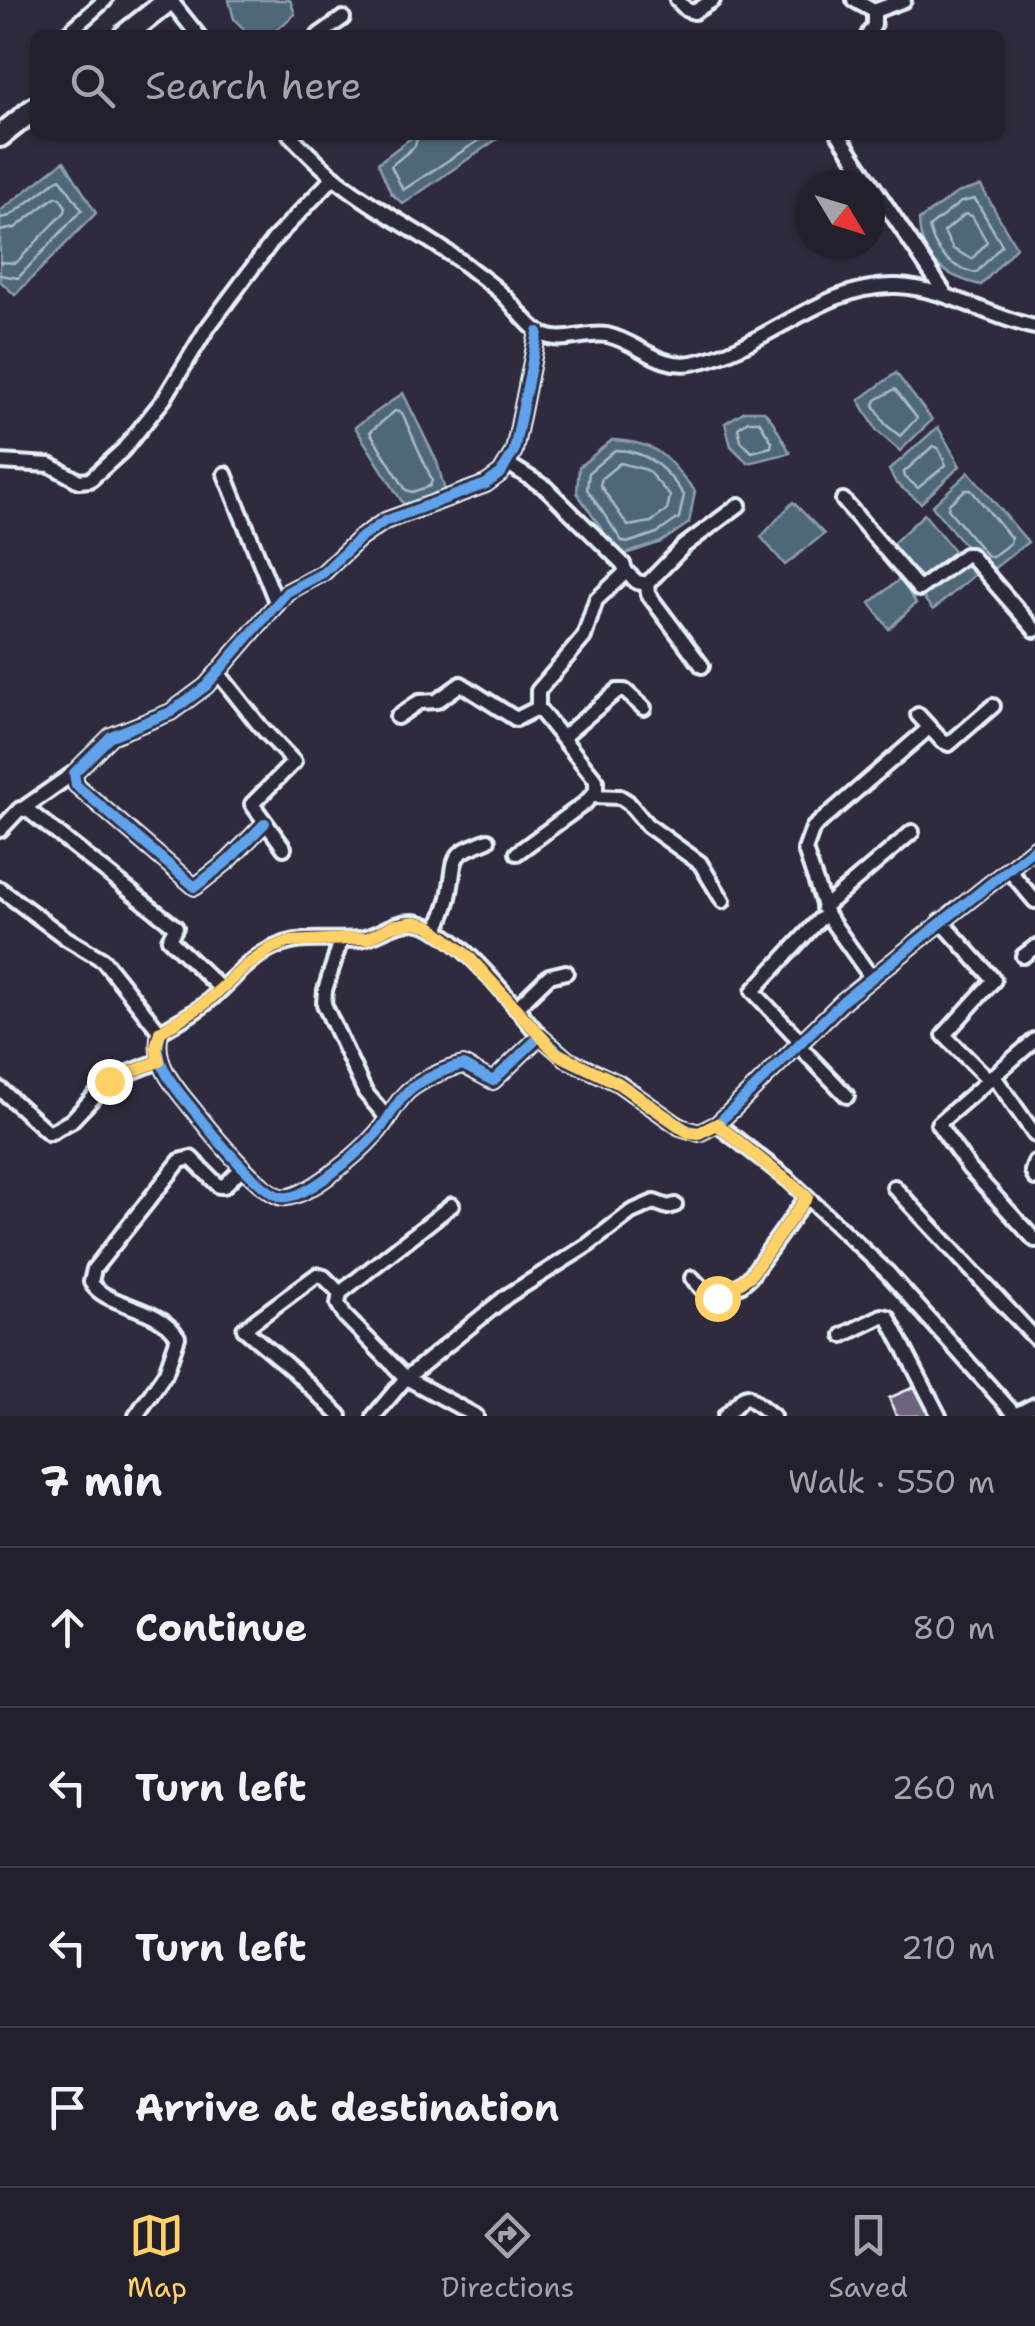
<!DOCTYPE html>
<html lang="en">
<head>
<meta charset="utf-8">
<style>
  body { margin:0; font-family:"Shantell Sans",sans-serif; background:#2f2d3a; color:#f1f3f6 }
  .compass { position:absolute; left:795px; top:170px; width:90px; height:90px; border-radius:50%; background:#23202e; box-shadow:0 2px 8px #0004; rotate:128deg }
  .stop { position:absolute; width:30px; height:30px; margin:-22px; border:8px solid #ffd166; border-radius:50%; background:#fff }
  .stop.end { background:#ffd166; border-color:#fff; box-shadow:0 2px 10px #0008 }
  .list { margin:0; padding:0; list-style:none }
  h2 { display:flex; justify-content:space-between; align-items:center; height:130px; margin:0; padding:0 40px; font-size:42px }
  h2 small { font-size:32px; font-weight:400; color:#a3a3aa }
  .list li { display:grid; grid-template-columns:65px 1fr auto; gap:30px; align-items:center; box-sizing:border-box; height:160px; padding:0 40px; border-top:2px solid #403e4a }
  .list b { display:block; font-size:38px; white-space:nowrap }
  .list em { font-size:32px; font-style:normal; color:#a3a3aa }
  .icon { flex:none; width:55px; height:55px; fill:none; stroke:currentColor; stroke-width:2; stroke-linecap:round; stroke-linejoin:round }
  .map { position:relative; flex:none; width:1035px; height:1416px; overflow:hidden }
  .search { position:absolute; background:#23202e; box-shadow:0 2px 8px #0004; left:30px; right:30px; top:30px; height:110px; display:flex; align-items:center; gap:25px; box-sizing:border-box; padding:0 35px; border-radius:15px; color:#a3a3aa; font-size:38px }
  .sheet { height:770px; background:#23202e }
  nav { display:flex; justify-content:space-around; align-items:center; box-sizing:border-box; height:140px; border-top:2px solid #403e4a; background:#23202e; font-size:28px; color:#a3a3aa }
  nav a { display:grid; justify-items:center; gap:5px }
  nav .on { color:#ffd166 }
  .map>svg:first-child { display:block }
</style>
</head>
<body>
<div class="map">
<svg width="1035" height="1416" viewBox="0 0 1035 1416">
  <rect width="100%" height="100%" fill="#2f2a3d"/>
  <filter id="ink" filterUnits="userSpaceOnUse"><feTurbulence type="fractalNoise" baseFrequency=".01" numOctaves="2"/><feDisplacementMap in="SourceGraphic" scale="20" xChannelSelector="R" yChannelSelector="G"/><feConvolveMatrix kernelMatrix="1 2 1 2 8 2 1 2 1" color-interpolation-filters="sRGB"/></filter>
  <g filter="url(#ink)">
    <g fill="#4f6779" stroke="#8c9eac" stroke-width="2.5">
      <path d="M229 0H290L295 14 271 35H250L234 19Z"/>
      <path d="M415 135H495L497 139 403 204 391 193 378 163Z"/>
      <path d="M64 161 96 213 15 295 0 281V211Z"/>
      <path d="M981 186 1016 247 981 285C946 277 920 260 919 220L957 193Z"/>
      <path d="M896 373 932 420 900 451 877 431 859 400Z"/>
      <path d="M403 393 437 462 445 491 404 505 355 427Z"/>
      <path d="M745 411H764L773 422 790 453 748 463 731 446 725 423Z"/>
      <path d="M938 427 960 466 921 503 896 483 889 470Z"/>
      <path d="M612 440C659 442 666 457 695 491L689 523 661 542 620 556 577 493 579 467Z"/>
      <path d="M969 472 1028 542 988 573 932 506Z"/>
      <path d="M793 502 824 534 785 565 761 537Z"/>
      <path d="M924 514 974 575 933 610 886 550Z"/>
      <path d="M900 579 916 603 889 629 870 603Z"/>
    </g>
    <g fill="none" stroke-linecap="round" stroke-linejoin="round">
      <g stroke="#abbac5" stroke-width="2.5">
        <path d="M418 135 415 146 391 166 403 190 487 135"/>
        <path d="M975 199 1002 245 976 273C951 268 935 252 929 227L961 202Z"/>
        <path d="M965 214 972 216 987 242 972 259 953 249 944 232Z"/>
        <path d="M0 218 10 216 60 178 82 210 18 278 0 275"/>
        <path d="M0 231 15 228 55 197 60 198 66 207 65 212 16 263 0 262"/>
        <path d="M895 389 917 418 900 436 885 424 874 405 876 400Z"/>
        <path d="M395 411 402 413 432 480 430 486 412 492 406 490 370 432Z"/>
        <path d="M748 421H759L772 442 771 447 752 452 741 441 738 428Z"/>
        <path d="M933 446 938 448 946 465 918 488 905 477 904 472Z"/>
        <path d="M615 450C648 450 666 469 684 495L679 518 657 533 627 543 622 541 587 489 589 472Z"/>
        <path d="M620 463 647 470 670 496 667 510 651 522 628 526 600 485 602 478Z"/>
        <path d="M965 490H971L1011 538 1010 543 992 557 987 556 948 509 949 504Z"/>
      </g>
    </g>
    <path fill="#6e627f" stroke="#e8f1f8" stroke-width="2.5" d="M916 1386 932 1416H896L889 1398Z"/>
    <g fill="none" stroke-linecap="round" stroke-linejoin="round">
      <defs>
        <g id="street">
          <path d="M170 0 198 35"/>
          <path d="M677 0 687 10 694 12 713 0"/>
          <path d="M854 0 874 11 904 0"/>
          <path d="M66 35 105 0"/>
          <path d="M319 35 343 18"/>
          <path d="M868 35 874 25V11"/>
          <path d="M290 135C304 149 318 164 334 177 375 211 425 234 467 266 479 276 492 284 503 295 515 306 526 324 540 333 561 346 585 331 607 335 637 341 658 369 692 363 764 350 822 283 897 286 946 288 988 317 1035 327"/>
          <path d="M839 135 946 295"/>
          <path d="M0 462 50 465 79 481 90 480 123 450 164 399 206 330 274 239 334 177"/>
          <path d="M508 464 546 488 623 564 626 572 596 600 584 637 538 691V708L596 780V791L585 803 517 853"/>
          <path d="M225 474 277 604"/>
          <path d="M843 500 919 589 965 555H970L1035 630"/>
          <path d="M626 572 637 582 647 584 684 546 739 505"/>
          <path d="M647 584 648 594 702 666"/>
          <path d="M219 674 260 726 294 762 252 804 284 848"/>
          <path d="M918 715 942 741 949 744 993 706"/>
          <path d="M397 717 419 702 437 701 461 684 516 719 538 708"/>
          <path d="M563 737 617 691H625L644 708"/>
          <path d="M592 796 620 797 628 802 647 825 700 863 723 901"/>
          <path d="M24 808 74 773"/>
          <path d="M265 823 229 860 195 887 76 785 74 773 111 736 171 712 206 686 287 592 323 573 359 539 385 521 486 484 501 473 514 451 538 332"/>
          <path d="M0 830 20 809 29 811 173 925 176 927 169 939 221 989"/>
          <path d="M1008 869 1035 901"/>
          <path d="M0 889 66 938 103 960 160 1032C175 1023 191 1015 205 1004 231 983 250 954 284 944 307 936 335 942 360 939 378 936 392 922 411 922 452 921 514 1006 540 1036"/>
          <path d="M823 908 912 832"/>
          <path d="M827 915 805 850 813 828 929 728"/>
          <path d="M941 921 994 980 944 1035 988 1079"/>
          <path d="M437 931C442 918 448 906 450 892 457 854 448 856 488 840"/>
          <path d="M341 940 325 990 324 1004 365 1092 388 1119"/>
          <path d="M1023 956 1035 947"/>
          <path d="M516 1008 549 976 566 972"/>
          <path d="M160 1032C152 1065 176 1088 195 1112 210 1131 260 1193 282 1197 305 1201 361 1151 376 1134 388 1121 395 1103 408 1091 423 1079 445 1069 463 1065L493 1081 540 1036 568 1060 618 1083 680 1127 699 1133 717 1124 733 1109 844 1000 1035 848"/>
          <path d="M1035 1040 938 1124 969 1168 1035 1240"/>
          <path d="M802 1043 753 991 819 920 827 915 871 977"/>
          <path d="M799 1046 847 1096"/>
          <path d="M993 1075 1035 1135"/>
          <path d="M0 1089 49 1133 71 1121 109 1081 159 1061"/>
          <path d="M717 1124 789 1180 887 1272 1015 1415"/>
          <path d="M1035 1162 1032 1171 1035 1178"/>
          <path d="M894 1187 1035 1338"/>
          <path d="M692 1278 712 1299 742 1284 750 1277 807 1197"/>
          <path d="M340 1293 324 1277 317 1275 244 1329 294 1371 340 1416"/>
          <path d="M843 1335 882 1316 888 1317 939 1416"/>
          <path d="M136 1416 166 1372 178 1337C159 1305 104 1307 91 1282L94 1269 180 1161 191 1158 219 1186H224L243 1167"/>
          <path d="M374 1416 406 1378 345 1316 338 1304 340 1293 452 1205"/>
          <path d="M476 1416 406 1378 507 1296 588 1245 631 1212 654 1202 668 1207 675 1205"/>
          <path d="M725 1416 744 1397 747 1396 773 1416"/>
          <path d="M1013 1416 1035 1405"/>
        </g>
        <g id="primary">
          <path d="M125 35 169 0"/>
          <path d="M0 136 35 108"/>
        </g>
      </defs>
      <use href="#street" stroke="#e8f1f8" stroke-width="20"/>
      <use href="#primary" stroke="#e8f1f8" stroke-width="28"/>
      <use href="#street" stroke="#2f2a3d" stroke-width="12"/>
      <use href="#primary" stroke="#2f2a3d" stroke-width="20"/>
      <defs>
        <g id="cycleway">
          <path d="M265 823 229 860 195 887 76 785 74 773 111 736 171 712 206 686 287 592 323 573 359 539 385 521 486 484 501 473 514 451 538 332"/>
          <path d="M160 1032C152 1065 176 1088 195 1112 210 1131 260 1193 282 1197 305 1201 361 1151 376 1134 388 1121 395 1103 408 1091 423 1079 445 1069 463 1065L493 1081 540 1036 568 1060 618 1083 680 1127 699 1133 717 1124 733 1109 844 1000 1035 848"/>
        </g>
      </defs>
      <use href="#cycleway" stroke="#2f2a3d" stroke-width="16"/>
      <use href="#cycleway" stroke="#60a3ed" stroke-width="10"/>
    </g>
  </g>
  <g fill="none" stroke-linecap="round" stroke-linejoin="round" filter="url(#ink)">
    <path stroke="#ffd166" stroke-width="12" d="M109 1081 159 1061 156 1048 160 1032 204 1004 246 966 272 948 288 942 368 938 392 926 415 922 430 926 468 956 556 1053 618 1083 688 1132 699 1133 717 1124 807 1197 750 1276 717 1298"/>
  </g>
</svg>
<svg class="compass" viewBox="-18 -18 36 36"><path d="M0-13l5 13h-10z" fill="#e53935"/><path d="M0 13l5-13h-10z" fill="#a3a3aa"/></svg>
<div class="stop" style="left:717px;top:1298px"></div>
<div class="stop end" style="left:109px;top:1081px"></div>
<div class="search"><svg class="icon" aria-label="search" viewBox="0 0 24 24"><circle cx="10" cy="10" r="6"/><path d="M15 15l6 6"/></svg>Search here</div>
</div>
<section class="sheet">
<h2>7 min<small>Walk · 550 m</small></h2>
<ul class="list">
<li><svg class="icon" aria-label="ahead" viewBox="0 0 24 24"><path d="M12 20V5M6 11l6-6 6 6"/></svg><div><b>Continue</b></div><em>80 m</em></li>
<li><svg class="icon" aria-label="left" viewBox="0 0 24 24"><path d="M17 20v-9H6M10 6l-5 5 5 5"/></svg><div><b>Turn left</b></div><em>260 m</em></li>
<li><svg class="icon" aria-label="left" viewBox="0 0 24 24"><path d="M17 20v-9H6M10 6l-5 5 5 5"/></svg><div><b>Turn left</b></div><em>210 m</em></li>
<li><svg class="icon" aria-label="arrive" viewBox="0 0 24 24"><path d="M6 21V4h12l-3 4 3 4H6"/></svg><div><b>Arrive at destination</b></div></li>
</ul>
</section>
<nav>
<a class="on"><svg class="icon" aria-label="map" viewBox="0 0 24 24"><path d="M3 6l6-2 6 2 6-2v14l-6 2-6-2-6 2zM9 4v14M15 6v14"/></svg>Map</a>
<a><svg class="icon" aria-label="directions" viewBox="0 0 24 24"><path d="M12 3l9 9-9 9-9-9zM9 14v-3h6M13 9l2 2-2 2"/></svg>Directions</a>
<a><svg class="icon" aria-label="saved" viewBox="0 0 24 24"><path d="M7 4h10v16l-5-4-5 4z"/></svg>Saved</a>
</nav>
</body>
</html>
